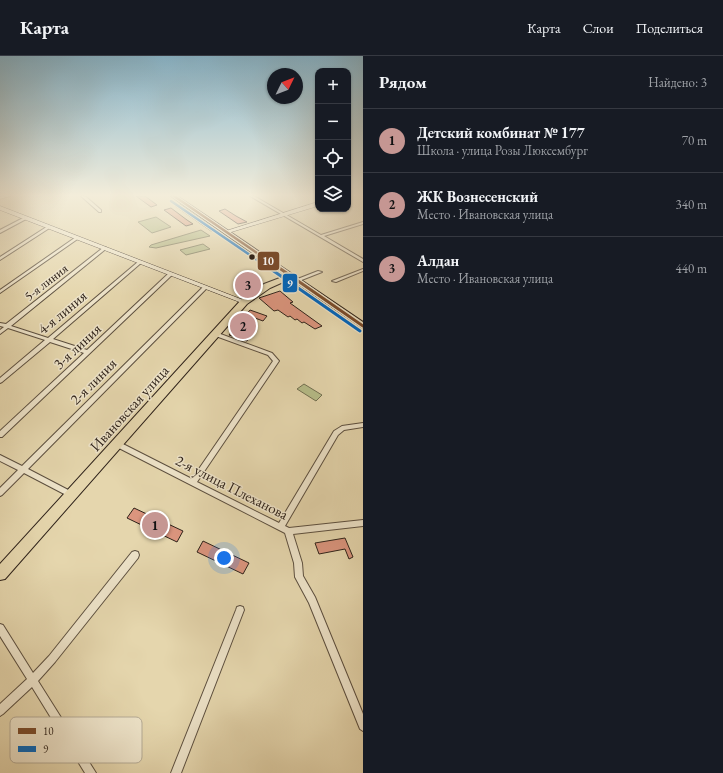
<!DOCTYPE html>
<html lang="ru">
<head>
<meta charset="utf-8">
<style>
  body { margin:0; font-family:"EB Garamond",serif; background:#20242c; color:#f1f3f6 }
  .controls { position:absolute; right:12px; top:12px; display:grid; overflow:hidden; border-radius:8px; box-shadow:0 1px 3px #0004 }
  .controls button { width:36px; height:36px; display:grid; place-items:center; padding:0; border:0; border-bottom:1px solid #363941; background:#171b24; color:#f1f3f6; font:20px sans-serif }
  .compass { position:absolute; left:267px; top:12px; width:36px; height:36px; border-radius:50%; background:#171b24; box-shadow:0 1px 3px #0004; rotate:47deg }
  .you { position:absolute; left:224px; top:502px; width:14px; height:14px; margin:-10px; border:3px solid #fff; border-radius:50%; background:#1a73e8; box-shadow:0 0 0 6px #1a73e833 }
  .badge { display:grid; place-items:center; width:26px; height:26px; border-radius:50%; background:#c59692; color:#111; font-size:13px; font-weight:700 }
  .pin { position:absolute; translate:-50% -50%; border:2px solid #fff; box-shadow:0 1px 4px #0006 }
  .list { margin:0; padding:0; list-style:none }
  h2 { display:flex; justify-content:space-between; align-items:center; height:52px; margin:0; padding:0 16px; font-size:17px }
  h2 small { font-size:13px; font-weight:400; color:#9ea1a6 }
  .list li { display:grid; grid-template-columns:26px 1fr auto; gap:12px; align-items:center; box-sizing:border-box; height:64px; padding:0 16px; border-top:1px solid #363941 }
  .list b { display:block; font-size:15px; white-space:nowrap }
  .list p { margin:0; font-size:13px; white-space:nowrap; color:#9ea1a6 }
  .list em { font-size:13px; font-style:normal; color:#9ea1a6 }
  .icon { flex:none; width:22px; height:22px; fill:none; stroke:currentColor; stroke-width:2; stroke-linecap:round; stroke-linejoin:round }
  .map { position:relative; flex:none; width:363px; height:717px; overflow:hidden }
  header { display:flex; align-items:center; gap:24px; box-sizing:border-box; height:56px; padding:0 20px; background:#171b24; border-bottom:1px solid #363941 }
  header strong { font-size:19px }
  nav { display:flex; gap:22px; margin-inline-start:auto; font-size:14px }
  main { display:flex }
  aside { flex:1; background:#171b24 }
  .map>svg:first-child { display:block }
</style>
</head>
<body>
<header>
<strong>Карта</strong>
<nav><a>Карта</a><a>Слои</a><a>Поделиться</a></nav>
</header>
<main>
<div class="map">
<svg width="363" height="717" viewBox="0 0 363 717">
  <rect width="100%" height="100%" fill="#e5d6ad"/>
  <filter id="stains"><feTurbulence type="fractalNoise" baseFrequency=".005" numOctaves="4"/><feColorMatrix values="0 0 0 0 .2 0 0 0 0 .09 0 0 0 0 .02 0 0 0 .5 -.17"/></filter>
  <radialGradient id="worn" r=".72"><stop offset=".6" stop-color="#630" stop-opacity="0"/><stop offset="1" stop-color="#630" stop-opacity=".3"/></radialGradient>
  <g fill="#b6bd89" stroke="#727052">
    <path d="M180 148 216 174 211 175 175 150Z"/>
    <path d="M156 161 171 171 152 177 138 166Z"/>
    <path d="M201 174 210 180 156 192 149 191 151 189Z"/>
    <path d="M203 188 210 193 186 199 180 194Z"/>
    <path d="M304 328 322 339 316 345 297 333Z"/>
  </g>
  <g fill="#db957e" stroke="#2e221a">
    <path d="M136 140H145L157 149 151 151Z"/>
    <path d="M171 152 187 164 193 168 186 170 164 154Z"/>
    <path d="M225 153 236 160 247 166 238 168 219 155Z"/>
    <path d="M247 223 257 231 250 234 239 226Z"/>
    <path d="M280 235 293 246 290 247 322 270 315 273 304 266 302 267 297 263 295 264 290 260 288 261 278 254 274 255 259 242Z"/>
    <path d="M250 254 267 260 263 265 255 262 244 274 253 277 247 285 229 279Z"/>
    <path d="M134 452 183 475 177 486 127 462Z"/>
    <path d="M345 482 353 501 349 503 345 493 319 498 315 487Z"/>
    <path d="M203 485 249 507 243 518 197 496Z"/>
  </g>
  <g fill="none" stroke-linecap="round" stroke-linejoin="round">
    <defs>
      <g id="street">
        <path d="M81 140H85L101 154V156H99Z"/>
        <path d="M250 140H254L321 179 363 166V168L324 180 363 203V206Z"/>
        <path d="M25 161 28 162 0 177V174Z"/>
        <path d="M48 170 51 171 0 204V201Z"/>
        <path d="M76 181 79 182 0 237V234Z"/>
        <path d="M104 191 107 192 11 270 48 282 139 205H141V207L53 283 87 294 169 217 173 218 2 381H0V375L84 297 50 286 2 326 0 327V322L45 284 8 272 0 278V274L4 271 0 270V267L6 268Z"/>
        <path d="M363 213V215L336 226 332 225Z"/>
        <path d="M318 215 322 216 299 225 295 224Z"/>
        <path d="M203 231H205L207 232 28 413 74 437 75 439 74 441 72 442 70 441 24 417 2 439 0 440V432L18 414 0 405V399L22 410Z"/>
        <path d="M215 276 272 297 279 305 197 426 279 467 334 375 342 370 363 367V371L344 374 338 379 285 470 289 472 363 464V470L293 478 302 507 303 520 315 541 363 658V675L360 673 309 547 295 521 294 507 285 477 115 390 114 388 115 386H119L192 423 273 305 268 299 213 279 212 278Z"/>
        <path d="M135 495 138 496 139 499 138 502 55 606 38 625 96 717H85L32 631 3 658 0 660V648L27 623 0 580V568L3 569 33 617 49 600 132 496Z"/>
        <path d="M240 550 243 551 244 554 181 717H171L236 554 237 551Z"/>
      </g>
      <g id="secondary">
        <path d="M0 140H11L0 143Z"/>
        <path d="M318 146V150L228 177 223 176Z"/>
        <path d="M0 150 246 245 247 246 246 247H242L0 154Z"/>
      </g>
      <path id="primary" d="M171 140H177L363 266V272L290 223 270 232 247 248 5 523 0 524V508L241 244 264 228 285 220Z"/>
    </defs>
    <use href="#street" stroke="#5c4f3f" stroke-width="2"/>
    <use href="#secondary" stroke="#2e221a" stroke-width="1"/>
    <use href="#primary" stroke="#2e221a" stroke-width="2"/>
    <use href="#street" fill="#eee4ca" fill-rule="evenodd"/>
    <use href="#secondary" fill="#eee4ca" fill-rule="evenodd"/>
    <use href="#primary" fill="#e5d6ad" fill-rule="evenodd"/>
    <defs>
      <path id="bus-1-far1" d="M174 140 276 210"/>
      <path id="bus-1" d="M275 209 363 270"/>
      <path id="bus-2-far1" d="M171 145 266 210"/>
      <path id="bus-2" d="M265 209 360 275"/>
    </defs>
    <use href="#bus-1-far1" stroke="#eee4ca" stroke-width="4.5"/>
    <use href="#bus-1" stroke="#eee4ca" stroke-width="5.5"/>
    <use href="#bus-2-far1" stroke="#eee4ca" stroke-width="4.5"/>
    <use href="#bus-2" stroke="#eee4ca" stroke-width="5.5"/>
    <use href="#bus-1-far1" stroke="#7a4b2a" stroke-width="2.5"/>
    <use href="#bus-1" stroke="#7a4b2a" stroke-width="3"/>
    <use href="#bus-2-far1" stroke="#0065bd" stroke-width="2.5"/>
    <use href="#bus-2" stroke="#0065bd" stroke-width="3"/>
  </g>
  <linearGradient id="sky" x2="0" y2="1"><stop stop-color="#87b6cd"/><stop offset="0.58" stop-color="#f3edda"/><stop offset="1" stop-color="#f3edda" stop-opacity="0"/></linearGradient>
  <rect width="363" height="240" fill="url(#sky)"/>
  <circle fill="#2e221a" stroke="#eee4ca" stroke-width="1.5" cx="252" cy="201" r="3.5"/>
  <g text-anchor="middle" dominant-baseline="central" stroke-width="3" stroke-linejoin="round" paint-order="stroke">
    <g font-size="13" fill="#2e221a" stroke="#eee4ca">
      <text transform="translate(46 226) rotate(-38)">5-я линия</text>
    </g>
    <g font-size="15" fill="#2e221a" stroke="#eee4ca">
      <text transform="translate(62 256) rotate(-40)">4-я линия</text>
      <text transform="translate(77 290) rotate(-43)">3-я линия</text>
      <text transform="translate(93 325) rotate(-45)">2-я линия</text>
      <text transform="translate(129 352) rotate(-48)">Ивановская улица</text>
      <text transform="translate(232 431) rotate(27)">2-я улица Плеханова</text>
    </g>
  </g>
  <rect x="10" y="661" width="132" height="46" rx="6" fill="#eee4ca" stroke="#b4aa95" stroke-width="1"/>
  <rect x="18" y="672" width="18" height="6" fill="#7a4b2a"/>
  <rect x="18" y="690" width="18" height="6" fill="#0065bd"/>
  <g font-size="11" fill="#2e221a">
    <text x="43" y="679">10</text>
    <text x="43" y="697">9</text>
  </g>
  <g stroke="#eee4ca" stroke-width="1.5">
    <rect x="257" y="195" width="23" height="20" rx="4" fill="#7a4b2a"/>
    <rect x="282" y="217" width="16" height="20" rx="4" fill="#0065bd"/>
  </g>
  <g font-size="11" text-anchor="middle" font-weight="bold" fill="#fff">
    <text x="268" y="209">10</text>
    <text x="290" y="231">9</text>
  </g>
  <rect width="100%" height="100%" filter="url(#stains)"/>
  <rect width="100%" height="100%" fill="url(#worn)"/>
</svg>
<div class="controls">
<button>+</button>
<button>−</button>
<button><svg class="icon" aria-label="locate" viewBox="0 0 24 24"><circle cx="12" cy="12" r="6"/><path d="M12 2v4M12 18v4M2 12h4M18 12h4"/></svg></button>
<button><svg class="icon" aria-label="layers" viewBox="0 0 24 24"><path d="M12 4l9 5-9 5-9-5zM3 14l9 5 9-5"/></svg></button>
</div>
<svg class="compass" viewBox="-18 -18 36 36"><path d="M0-13l5 13h-10z" fill="#e53935"/><path d="M0 13l5-13h-10z" fill="#9ea1a6"/></svg>
<div class="you"></div>
<div class="pin badge" style="left:155px;top:469px">1</div>
<div class="pin badge" style="left:243px;top:270px">2</div>
<div class="pin badge" style="left:248px;top:229px">3</div>
</div>
<aside>
<h2>Рядом<small>Найдено: 3</small></h2>
<ul class="list">
<li><span class="badge">1</span><div><b>Детский комбинат № 177</b><p>Школа · улица Розы Люксембург</p></div><em>70 m</em></li>
<li><span class="badge">2</span><div><b>ЖК Вознесенский</b><p>Место · Ивановская улица</p></div><em>340 m</em></li>
<li><span class="badge">3</span><div><b>Алдан</b><p>Место · Ивановская улица</p></div><em>440 m</em></li>
</ul>
</aside>
</main>
</body>
</html>
